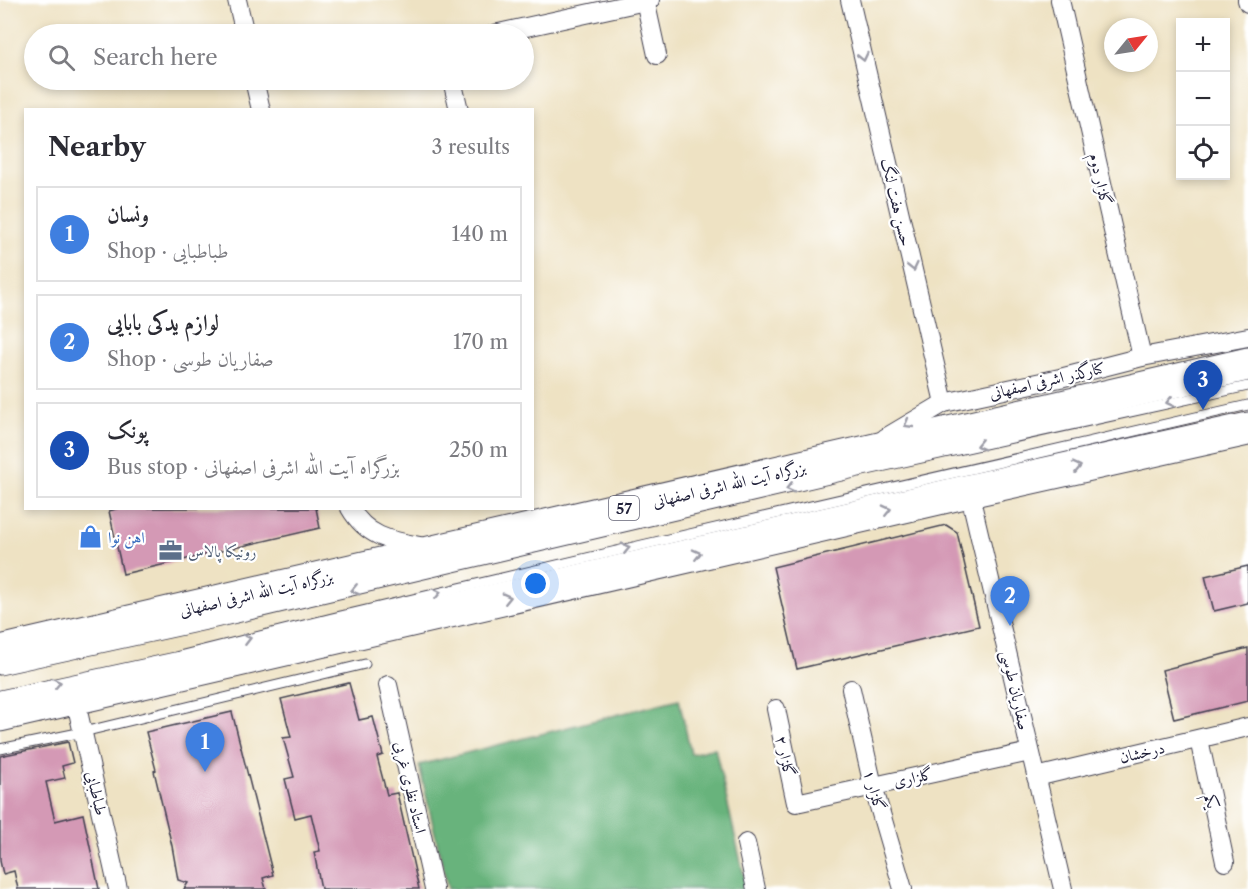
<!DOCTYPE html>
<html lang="en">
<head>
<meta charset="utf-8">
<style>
  body { margin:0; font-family:"Libre Caslon Text",Amiri,serif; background:#f7f7f7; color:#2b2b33 }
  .controls { position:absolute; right:18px; top:18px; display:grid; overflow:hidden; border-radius:0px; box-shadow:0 3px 9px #0003 }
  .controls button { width:54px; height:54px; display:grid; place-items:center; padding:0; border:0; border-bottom:2px solid #e1e1e2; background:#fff; color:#2b2b33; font:30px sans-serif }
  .compass { position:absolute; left:1104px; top:18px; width:54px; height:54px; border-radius:50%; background:#fff; box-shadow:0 3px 9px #0003; rotate:60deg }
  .you { position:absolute; left:536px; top:584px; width:21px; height:21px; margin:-15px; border:4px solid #fff; border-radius:50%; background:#1a73e8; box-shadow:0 0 0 9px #1a73e833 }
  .badge { display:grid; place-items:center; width:39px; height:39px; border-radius:50%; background:#1a73e8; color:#fff; font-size:20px; font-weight:700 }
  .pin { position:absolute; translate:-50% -50px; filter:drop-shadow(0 2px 3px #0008) }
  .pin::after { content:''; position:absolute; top:32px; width:21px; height:18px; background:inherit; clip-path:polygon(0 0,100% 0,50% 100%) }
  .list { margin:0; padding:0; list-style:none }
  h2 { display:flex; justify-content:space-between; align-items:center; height:78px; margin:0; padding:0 24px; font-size:26px }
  h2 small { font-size:20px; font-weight:400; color:#7c7c81 }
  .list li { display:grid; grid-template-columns:39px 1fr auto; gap:18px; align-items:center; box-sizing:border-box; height:96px; margin:0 12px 12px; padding:0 12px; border:2px solid #e1e1e2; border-radius:0px }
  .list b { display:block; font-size:22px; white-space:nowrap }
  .list p { margin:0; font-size:20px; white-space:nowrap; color:#7c7c81 }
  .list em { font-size:20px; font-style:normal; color:#7c7c81 }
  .icon { flex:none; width:33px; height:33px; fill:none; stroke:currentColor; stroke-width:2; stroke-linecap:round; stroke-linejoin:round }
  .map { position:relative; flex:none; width:1248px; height:889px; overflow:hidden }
  .search { position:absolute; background:#fff; box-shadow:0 3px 9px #0003; left:24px; top:24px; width:510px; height:66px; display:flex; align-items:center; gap:15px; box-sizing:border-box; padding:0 21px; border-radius:33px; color:#7c7c81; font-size:22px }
  .panel { position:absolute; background:#fff; box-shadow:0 3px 9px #0003; left:24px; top:108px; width:510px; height:402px; border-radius:0px }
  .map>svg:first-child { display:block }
</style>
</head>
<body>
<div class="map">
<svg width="1248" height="889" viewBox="0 0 1248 889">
  <rect width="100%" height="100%" fill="#fff"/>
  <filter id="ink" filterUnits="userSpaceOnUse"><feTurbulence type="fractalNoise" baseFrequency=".0167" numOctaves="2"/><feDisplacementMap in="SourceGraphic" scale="12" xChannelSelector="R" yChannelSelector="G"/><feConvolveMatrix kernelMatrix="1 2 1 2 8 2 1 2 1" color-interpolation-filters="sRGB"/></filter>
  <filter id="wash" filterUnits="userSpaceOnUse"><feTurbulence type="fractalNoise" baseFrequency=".008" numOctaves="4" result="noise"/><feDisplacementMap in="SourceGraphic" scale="24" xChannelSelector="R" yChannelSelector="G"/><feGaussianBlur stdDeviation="1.35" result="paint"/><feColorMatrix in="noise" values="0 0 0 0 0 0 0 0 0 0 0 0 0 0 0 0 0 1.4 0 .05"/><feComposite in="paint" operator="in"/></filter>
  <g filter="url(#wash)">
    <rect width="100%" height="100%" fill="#eee2c3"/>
    <path fill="#67b37c" stroke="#446a5c" stroke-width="1.5" d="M679 699 691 754 715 748 747 889H448L419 765Z"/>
    <g id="blocks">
      <g fill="#d499b5">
        <path d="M119 508H316L320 528 123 574 109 511Z"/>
        <path d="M946 525 957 532 979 626 797 669 773 567Z"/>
        <path d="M1248 566V603L1214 611 1205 576Z"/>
        <path d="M1248 648V701L1174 719 1162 670Z"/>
        <path d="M349 683 359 720 373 717 383 755 377 757 387 795 397 793 419 889H321L314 852 320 851 311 814 295 818 285 779 294 777 283 738 291 737 281 699Z"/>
        <path d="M232 712 273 875 263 878 266 889H184L188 883 178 880 172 846 154 771 156 770 146 732Z"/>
        <path d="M68 742 73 763 62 766 65 778 46 782 55 821 83 814 99 889H18L14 871 3 874 0 861V756Z"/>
      </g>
    </g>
  </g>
  <g filter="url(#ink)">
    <use href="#blocks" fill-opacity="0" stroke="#413f4f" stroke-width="1.5"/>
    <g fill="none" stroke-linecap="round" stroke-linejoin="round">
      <defs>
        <g id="lane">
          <path d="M0 670 211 624 863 471 1248 386"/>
          <path d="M0 695 175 657 332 618 642 545 1248 405"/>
          <path d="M0 749 83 732 365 664"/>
        </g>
        <g id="street">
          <path d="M237 0 245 34"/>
          <path d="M645 0 657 55"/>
          <path d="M850 0 944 403"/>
          <path d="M1060 0 1142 357"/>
          <path d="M1247 0 1248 3"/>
          <path d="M494 34 650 0"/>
          <path d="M254 80 261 110"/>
          <path d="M452 80 459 110"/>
          <path d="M885 438 944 403 1060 378 1142 357 1248 337"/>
          <path d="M969 491 1063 889"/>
          <path d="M350 508C368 539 393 541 425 547"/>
          <path d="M388 685 434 889"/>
          <path d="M851 689 873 786 903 889"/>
          <path d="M75 698 118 889"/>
          <path d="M776 709 796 803 1030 752"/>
          <path d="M1199 739 1225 862"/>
          <path d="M1036 777 1248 727"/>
          <path d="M746 843 756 889"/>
        </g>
        <g id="highway">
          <path d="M0 652 1248 364"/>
          <path d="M0 715 969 491 1248 429"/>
        </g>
      </defs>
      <use href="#lane" stroke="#413f4f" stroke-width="11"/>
      <use href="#street" stroke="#413f4f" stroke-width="20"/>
      <use href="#highway" stroke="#413f4f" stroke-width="35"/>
      <use href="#lane" stroke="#fff" stroke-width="9"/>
      <use href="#street" stroke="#fff" stroke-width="18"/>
      <use href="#highway" stroke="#fff" stroke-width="33"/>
    </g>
    <defs><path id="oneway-chevron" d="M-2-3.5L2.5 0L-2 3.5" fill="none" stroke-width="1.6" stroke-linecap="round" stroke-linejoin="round" transform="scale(1.5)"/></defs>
    <g stroke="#9c9ca7">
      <use href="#oneway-chevron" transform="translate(863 57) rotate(77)"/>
      <use href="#oneway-chevron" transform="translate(913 267) rotate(77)"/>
      <use href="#oneway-chevron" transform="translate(1170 402) rotate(167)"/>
      <use href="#oneway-chevron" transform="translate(908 424) rotate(150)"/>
      <use href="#oneway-chevron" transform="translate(980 445) rotate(167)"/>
      <use href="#oneway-chevron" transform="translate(1077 467) rotate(-13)"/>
      <use href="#oneway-chevron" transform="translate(790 488) rotate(167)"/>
      <use href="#oneway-chevron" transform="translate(887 510) rotate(-13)"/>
      <use href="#oneway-chevron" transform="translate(626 548) rotate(-13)"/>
      <use href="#oneway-chevron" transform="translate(697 554) rotate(-13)"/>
      <use href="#oneway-chevron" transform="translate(355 590) rotate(167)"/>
      <use href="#oneway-chevron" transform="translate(437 593) rotate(-13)"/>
      <use href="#oneway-chevron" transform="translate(507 598) rotate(-13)"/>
      <use href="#oneway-chevron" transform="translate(247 639) rotate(-14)"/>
      <use href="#oneway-chevron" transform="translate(57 683) rotate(-12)"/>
    </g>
  </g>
  <defs>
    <symbol id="shop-bare" viewBox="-9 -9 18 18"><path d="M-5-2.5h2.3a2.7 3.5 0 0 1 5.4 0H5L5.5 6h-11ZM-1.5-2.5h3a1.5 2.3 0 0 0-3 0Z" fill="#3f7fe0" stroke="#fff" stroke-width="2.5" paint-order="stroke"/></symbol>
    <symbol id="office-bare" viewBox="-9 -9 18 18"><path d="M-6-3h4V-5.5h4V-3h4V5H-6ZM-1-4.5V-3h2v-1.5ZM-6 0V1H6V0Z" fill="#5c6f8a" stroke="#fff" stroke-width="2.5" paint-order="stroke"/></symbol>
  </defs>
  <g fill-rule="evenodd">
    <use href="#shop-bare" x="74" y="520" width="33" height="33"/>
    <use href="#office-bare" x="154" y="534" width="33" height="33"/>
  </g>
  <g text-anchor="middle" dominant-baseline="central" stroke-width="4.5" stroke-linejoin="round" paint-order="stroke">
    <rect fill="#fff" stroke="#646476" stroke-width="1.5" x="609" y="496" width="30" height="24" rx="4.5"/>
    <g font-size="15" font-weight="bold" fill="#22223b">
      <text x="624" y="508">57</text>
    </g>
    <g font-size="16" fill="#22223b" stroke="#fff">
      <text transform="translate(1101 179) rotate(77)">گلزار دوم</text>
      <text transform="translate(897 202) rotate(77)">حسن هفت لنگ</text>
      <text transform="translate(1047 380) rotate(-13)">کنارگذر اشرفی اصفهانی</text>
      <text transform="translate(729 484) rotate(-13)">بزرگراه آیت الله اشرفی اصفهانی</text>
      <text transform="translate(256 593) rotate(-13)">بزرگراه آیت الله اشرفی اصفهانی</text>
      <text transform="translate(1016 690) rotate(77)">صفاریان طوسی</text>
      <text transform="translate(1142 752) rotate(-13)">درخشان</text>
      <text transform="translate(786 756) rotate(78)">گلزار ۲</text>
      <text transform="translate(913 777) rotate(-12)">گلزاری</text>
      <text transform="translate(411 787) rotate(77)">استاد نظری غربی</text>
      <text transform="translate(875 790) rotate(75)">گلزار ۱</text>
      <text transform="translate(97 793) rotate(77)">طباطبایی</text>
      <text transform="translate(1212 801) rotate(78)">یکم</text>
    </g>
    <g font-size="16" fill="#366cbe" stroke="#fff" text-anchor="start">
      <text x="108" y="537">اهن نوا</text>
    </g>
    <g font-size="16" fill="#4e5e75" stroke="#fff" text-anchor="start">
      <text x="188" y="551">رونیکا پالاس</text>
    </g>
  </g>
</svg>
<div class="controls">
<button>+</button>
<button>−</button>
<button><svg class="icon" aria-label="locate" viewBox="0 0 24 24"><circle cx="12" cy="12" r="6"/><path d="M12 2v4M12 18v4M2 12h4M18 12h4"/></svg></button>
</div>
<svg class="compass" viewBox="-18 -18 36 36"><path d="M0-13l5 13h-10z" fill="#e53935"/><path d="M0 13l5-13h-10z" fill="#7c7c81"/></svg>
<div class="you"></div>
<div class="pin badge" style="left:205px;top:772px;background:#3f7fe0">1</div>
<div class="pin badge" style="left:1010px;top:626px;background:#3f7fe0">2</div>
<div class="pin badge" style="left:1203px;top:410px;background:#1a4fb4">3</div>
<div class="search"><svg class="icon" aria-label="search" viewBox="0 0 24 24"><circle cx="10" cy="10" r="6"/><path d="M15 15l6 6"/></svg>Search here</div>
<section class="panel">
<h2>Nearby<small>3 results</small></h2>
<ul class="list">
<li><span class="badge" style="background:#3f7fe0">1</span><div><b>ونسان</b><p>Shop · طباطبایی</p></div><em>140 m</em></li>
<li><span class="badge" style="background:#3f7fe0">2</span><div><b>لوازم یدکی بابایی</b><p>Shop · صفاریان طوسی</p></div><em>170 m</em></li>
<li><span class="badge" style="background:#1a4fb4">3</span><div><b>پونک</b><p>Bus stop · بزرگراه آیت الله اشرفی اصفهانی</p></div><em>250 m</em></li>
</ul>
</section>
</div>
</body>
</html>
